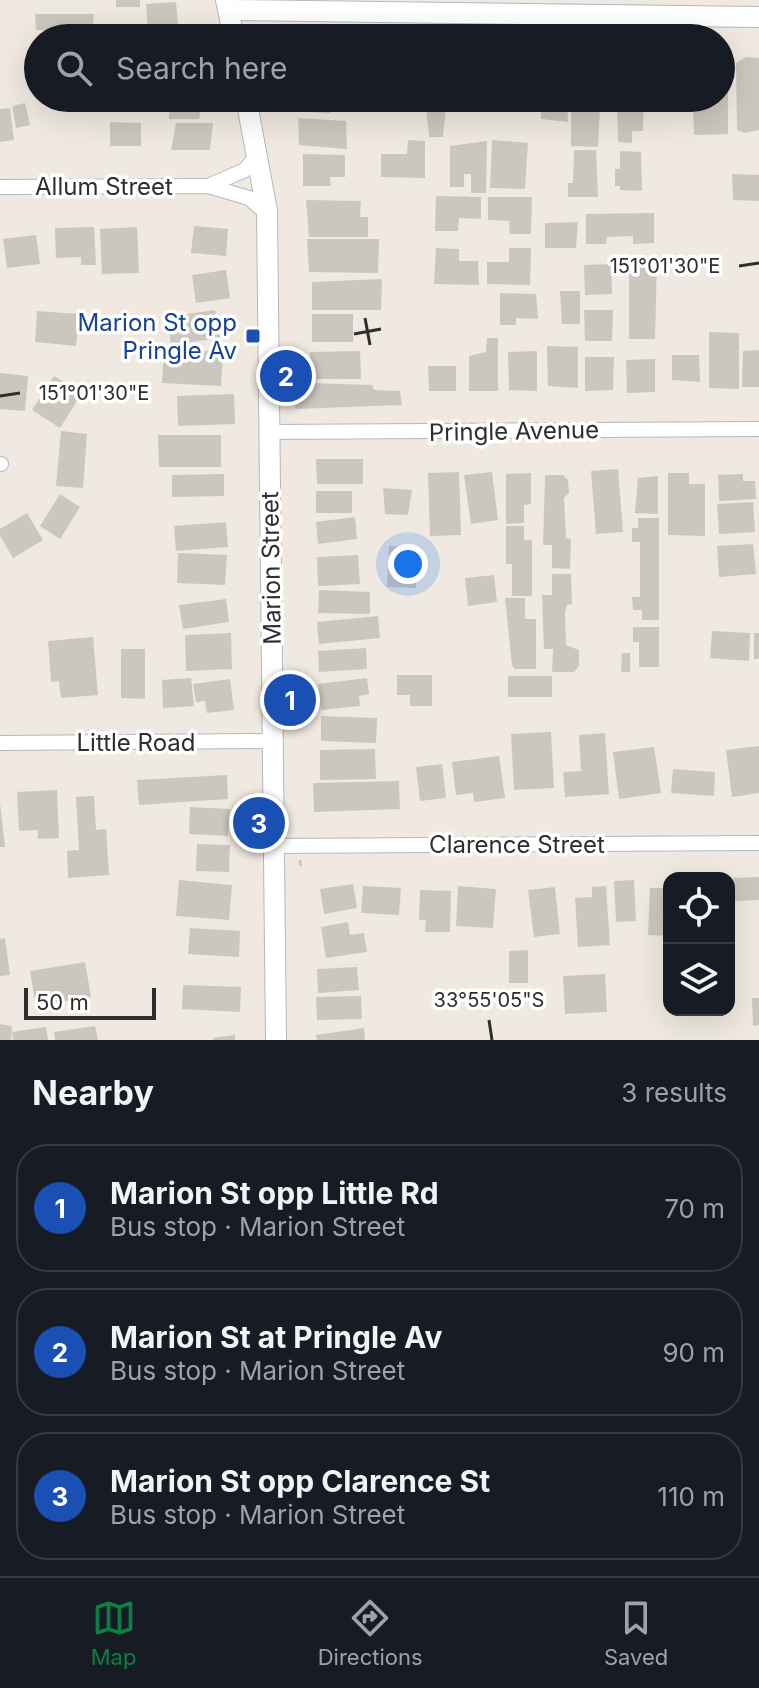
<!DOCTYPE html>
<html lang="en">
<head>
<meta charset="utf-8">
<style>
  body { margin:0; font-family:Inter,sans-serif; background:#242831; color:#f1f3f6 }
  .controls { position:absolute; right:24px; bottom:24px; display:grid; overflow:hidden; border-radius:16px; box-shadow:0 8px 32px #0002 }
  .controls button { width:72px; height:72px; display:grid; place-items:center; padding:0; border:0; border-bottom:2px solid #363941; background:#171b24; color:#f1f3f6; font:40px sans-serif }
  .scale { position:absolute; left:24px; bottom:20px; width:132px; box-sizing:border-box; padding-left:8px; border:4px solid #2e2e2e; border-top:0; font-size:22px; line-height:28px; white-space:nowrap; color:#2e2e2e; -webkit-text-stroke:6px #fff; paint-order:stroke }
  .you { position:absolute; left:408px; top:564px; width:28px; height:28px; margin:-20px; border:6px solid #fff; border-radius:50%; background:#1a73e8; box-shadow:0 0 0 12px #1a73e833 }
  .badge { display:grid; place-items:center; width:52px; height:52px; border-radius:50%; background:#0b8043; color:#fff; font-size:26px; font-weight:700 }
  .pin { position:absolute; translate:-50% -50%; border:4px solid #fff; box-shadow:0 2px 8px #0006 }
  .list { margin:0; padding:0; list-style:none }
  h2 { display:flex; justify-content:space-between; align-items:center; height:104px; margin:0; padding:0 32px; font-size:34px }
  h2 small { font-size:26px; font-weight:400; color:#9ea1a6 }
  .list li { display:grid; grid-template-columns:52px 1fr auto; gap:24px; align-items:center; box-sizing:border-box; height:128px; margin:0 16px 16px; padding:0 16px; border:2px solid #363941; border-radius:32px }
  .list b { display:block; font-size:30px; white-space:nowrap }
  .list p { margin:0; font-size:26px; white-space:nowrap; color:#9ea1a6 }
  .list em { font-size:26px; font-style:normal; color:#9ea1a6 }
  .icon { flex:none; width:44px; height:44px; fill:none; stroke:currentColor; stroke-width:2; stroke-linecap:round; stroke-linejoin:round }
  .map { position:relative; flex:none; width:759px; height:1040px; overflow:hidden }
  .search { position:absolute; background:#171b24; box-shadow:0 8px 32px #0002; left:24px; right:24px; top:24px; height:88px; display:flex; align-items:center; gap:20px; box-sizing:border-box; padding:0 28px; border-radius:44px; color:#9ea1a6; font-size:30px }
  .sheet { height:536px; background:#171b24 }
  nav { display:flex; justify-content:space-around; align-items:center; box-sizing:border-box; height:112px; border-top:2px solid #363941; background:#171b24; font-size:22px; color:#9ea1a6 }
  nav a { display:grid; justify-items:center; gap:4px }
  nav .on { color:#0b8043 }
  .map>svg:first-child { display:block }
</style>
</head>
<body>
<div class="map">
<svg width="759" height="1040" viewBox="0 0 759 1040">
  <rect width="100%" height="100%" fill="#efe9e1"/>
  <g fill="#cbc7bf">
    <rect x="116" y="0" width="24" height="7"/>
    <path d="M176 2 179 35 148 38 146 4Z"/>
    <path d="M35 14H94L92 38H66L67 32 36 30Z"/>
    <path d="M264 34 311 35V38H260Z"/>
    <path d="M746 57 759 58V130L745 133 737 130 736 63Z"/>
    <path d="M721 63 728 64V134L694 135 693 98H721Z"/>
    <path d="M169 98H203L199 119H169Z"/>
    <path d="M292 98H330V113L292 111Z"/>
    <path d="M396 98H416L418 106 399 110Z"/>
    <path d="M425 98H447L443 137H429Z"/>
    <path d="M507 98H527L526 110 507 107Z"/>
    <path d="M541 98H567L568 122 541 119Z"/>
    <path d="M575 98 600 109 598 147 571 146V108L575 107Z"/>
    <path d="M617 98H644L643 131H632V143L618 142Z"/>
    <rect x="655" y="98" width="30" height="5"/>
    <path d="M25 103 30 125 16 128 12 106Z"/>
    <path d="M10 108 14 140 0 142V109Z"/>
    <path d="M298 118 346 121 347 149 299 145Z"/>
    <path d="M110 122 141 123V146H110Z"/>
    <path d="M176 123H213L210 150H171Z"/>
    <path d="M408 140 425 141V178L381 177V154H407Z"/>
    <path d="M492 140 528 143 525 189 490 188Z"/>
    <path d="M487 141 486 193H471V174H464V187H450V146Z"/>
    <path d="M574 150H596L598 197H568V183H573Z"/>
    <path d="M620 151 641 152 642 191 620 190V186H615V169H620Z"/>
    <path d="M303 154 345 155V177H330L331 186H303Z"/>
    <path d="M732 174 759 175V201L733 200Z"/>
    <path d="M436 196 481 197V219L459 218 458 231H435Z"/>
    <path d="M488 197H532L531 234H510L509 221 488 220Z"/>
    <path d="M306 200 361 201 360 217H368V237H309Z"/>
    <path d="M654 213V243L633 244V236L607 237 606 244H586V214Z"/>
    <path d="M578 222 576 248H545V223Z"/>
    <path d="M194 226 228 229 226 256 191 253Z"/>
    <path d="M94 227 96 265H81V257L56 258 55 228Z"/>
    <path d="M137 227 139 273 102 274 100 229Z"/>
    <path d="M36 235 40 264 7 268 3 239Z"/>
    <path d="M307 239H379L378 273 309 272Z"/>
    <path d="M436 248 459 249V261H478L479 285 434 284Z"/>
    <path d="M509 248H531L530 285 487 284V262H509Z"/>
    <path d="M657 262 655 339H629V263Z"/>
    <path d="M611 264 612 294 585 295 584 265Z"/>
    <path d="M226 270 230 298 196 303 192 275Z"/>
    <path d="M382 279 381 310H312V282Z"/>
    <path d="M560 291H580V324H562Z"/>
    <path d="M500 293 536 294 538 319 516 318V325H500Z"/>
    <path d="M215 310 220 338 171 345 168 325 181 324 180 315Z"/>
    <path d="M584 310H613L612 341H585Z"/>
    <path d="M37 311 79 314 76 346 35 342Z"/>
    <rect x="312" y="314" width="41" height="28"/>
    <path d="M709 332 739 333V389L709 388Z"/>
    <path d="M487 338H498V391H469V356L486 352Z"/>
    <path d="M547 346 578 347V388L548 386Z"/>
    <path d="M164 349 223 352 221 386 162 383Z"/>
    <path d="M759 350V387H742L743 351Z"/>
    <path d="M360 351 361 379H311L310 352Z"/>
    <path d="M537 351V391L509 390 508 352Z"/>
    <path d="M672 355H699L700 382 672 380Z"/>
    <path d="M585 357H614L613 390 585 391Z"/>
    <path d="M655 359V392L627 393 626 360Z"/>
    <path d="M428 366H456V391H429Z"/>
    <path d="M0 373 28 376 25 411 0 409Z"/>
    <path d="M54 376 82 393 60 428 32 410Z"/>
    <path d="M310 383 372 385 374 390 400 391 402 405 295 409 297 391H310Z"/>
    <path d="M234 394 235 424 178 426 177 396Z"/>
    <path d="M61 431 87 434 83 488 56 486Z"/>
    <path d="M158 435H221V467H159Z"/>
    <path d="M316 459H363V484H317Z"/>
    <path d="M618 469 623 532 596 534 591 471Z"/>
    <path d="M459 472 461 535 430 536 428 473Z"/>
    <path d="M492 472 498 520 471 524 464 475Z"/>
    <path d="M531 473V504L524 505V523L506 524V474Z"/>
    <path d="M668 473H689V484H705V536L668 535Z"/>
    <path d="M224 474V496L172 497V475Z"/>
    <path d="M743 474V481H755L756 499 719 501 718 475Z"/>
    <path d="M545 475H563L568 480 569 493 564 498 566 538 571 539 570 569 552 568V545H543Z"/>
    <path d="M658 476V514L635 513 638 478Z"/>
    <path d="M383 488 412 490 408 515 385 514Z"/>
    <rect x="316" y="491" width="36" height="22"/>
    <path d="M60 494 80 507 60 539 40 526Z"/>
    <path d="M753 502 755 532 719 534 717 504Z"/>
    <path d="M27 513 43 540 13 558 0 536V529Z"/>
    <path d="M355 517 357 539 318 544 316 522Z"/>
    <path d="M638 518H659V620H642V610H633L632 597H640V542H632V528H638Z"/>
    <path d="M226 522 228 547 176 551 174 526Z"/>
    <path d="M506 526H524V540H532V596H512V564H506Z"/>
    <path d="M753 544 756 574 719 577 717 546Z"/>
    <path d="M389 546 417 547 416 588 387 587Z"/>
    <path d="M178 553 227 555 225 585 177 583Z"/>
    <path d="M358 555 360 584 318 586 317 557Z"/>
    <path d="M552 574H571L572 604 567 605 565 612 566 645 579 650V666L574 672H552L553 649H544L542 595H552Z"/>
    <path d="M494 575 497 602 468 606 465 578Z"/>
    <path d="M319 590 370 592V614L318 613Z"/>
    <path d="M505 598H525V619H536V669H515L512 665Z"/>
    <path d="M226 599 229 622 183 629 179 605Z"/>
    <path d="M378 616 380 638 319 644 317 622Z"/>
    <path d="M633 627H659V667H639V642H633Z"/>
    <path d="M712 631 750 633 749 661 710 658Z"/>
    <path d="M231 633 232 669 186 671 185 635Z"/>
    <rect x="754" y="633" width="5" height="26"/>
    <path d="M93 637 98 695 61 698 59 681 51 682 48 641Z"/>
    <path d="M366 648 367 669 319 672 318 651Z"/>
    <path d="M121 649H145V699L121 698Z"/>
    <path d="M622 653H630V672H621Z"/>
    <path d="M397 675H432V706H410V695H397Z"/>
    <rect x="508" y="676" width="44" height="21"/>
    <path d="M191 678 194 706 163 708 162 680Z"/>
    <path d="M367 678 369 694 359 696 360 706 321 710 318 684Z"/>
    <path d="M230 679 234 710 207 713 205 701 196 702 193 684Z"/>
    <path d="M321 716 377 718 376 743 321 741Z"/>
    <path d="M551 732 554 788 514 790 511 734Z"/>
    <path d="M605 733 609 794 565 797 563 772 581 771 579 735Z"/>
    <path d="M759 746V793L732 797 726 750Z"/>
    <path d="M654 747 661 793 619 799 613 752Z"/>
    <path d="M375 749 376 779 320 780V750Z"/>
    <path d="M499 756 505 798 474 802 473 793 456 795 452 762Z"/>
    <path d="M442 764 446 798 420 801 416 767Z"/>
    <path d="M673 769 715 772 714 796 671 793Z"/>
    <path d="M227 775 228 799 139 805 137 780Z"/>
    <path d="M399 781 400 809 314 812 313 783Z"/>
    <path d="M57 790 59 838 38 839V830L19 831 17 792Z"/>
    <path d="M94 796 96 830 106 829 109 875 68 878 67 851 79 850 76 797Z"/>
    <path d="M0 803 5 847H0Z"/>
    <path d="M190 807 230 809 228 836 189 834Z"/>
    <path d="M197 844 230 845 229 872 196 871Z"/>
    <path d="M759 877V900L734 901 733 878Z"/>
    <path d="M179 880 232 885 229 920 176 916Z"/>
    <path d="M634 880 636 921 616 922 614 881Z"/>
    <path d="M353 884 357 908 324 914 320 889Z"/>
    <path d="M363 886 401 888 399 915 361 913Z"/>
    <path d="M458 886 496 889 493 928 456 926Z"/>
    <path d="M606 886 610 945 578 947 575 898 592 897V887Z"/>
    <path d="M555 887 560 934 534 937 528 890Z"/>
    <path d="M650 888H669V936L648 935Z"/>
    <path d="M420 890 451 891 450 932H425L426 920H419Z"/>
    <path d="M348 922 350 935 364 933 367 952 326 958 321 927Z"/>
    <path d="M190 928 240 931 239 957 188 954Z"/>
    <path d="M5 938 10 975 0 976V939Z"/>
    <path d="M528 950V983H509V951Z"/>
    <path d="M85 962 91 997 36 1006 30 971Z"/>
    <path d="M357 967 359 990 318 993 317 969Z"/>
    <path d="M605 974 607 1012 565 1014 563 976Z"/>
    <path d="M183 985 241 987 240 1012 182 1009Z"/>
    <path d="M361 996 362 1019 317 1020 316 997Z"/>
    <path d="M752 998H759V1025L753 1026Z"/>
    <path d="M0 1024 12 1026 11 1040H0Z"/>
    <path d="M95 1026 98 1040H55L54 1032Z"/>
    <path d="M46 1027 48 1040H13L12 1032Z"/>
    <path d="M364 1028 365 1040H317L316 1035Z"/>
    <path d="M235 1035V1040H213V1038Z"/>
  </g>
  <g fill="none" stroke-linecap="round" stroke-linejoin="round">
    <defs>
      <g id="street">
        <path d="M208 186 245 170 258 153"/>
        <path d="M0 187 208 186 249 198 267 214"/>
        <path d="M269 432 759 429"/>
        <path d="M0 464H1"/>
        <path d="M0 743 273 741"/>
        <path d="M274 846 759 843"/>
      </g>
      <g id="secondary">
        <path d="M226 0 234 38"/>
        <path d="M228 10 759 17"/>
        <path d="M246 98 267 211 276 1040"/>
      </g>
    </defs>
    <use href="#street" stroke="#b4b7c1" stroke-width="16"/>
    <use href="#secondary" stroke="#b4b7c1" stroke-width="22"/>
    <path stroke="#c9c9c9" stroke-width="3" stroke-dasharray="6 4" stroke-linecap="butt" d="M300 860 301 869"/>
    <use href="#street" stroke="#fff" stroke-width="14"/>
    <use href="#secondary" stroke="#fff" stroke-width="20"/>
  </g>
  <path fill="none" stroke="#2e2e2e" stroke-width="3" d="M739 266 759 263M365 318 370 345M354 334 381 329M0 396 20 393M489 1020 492 1040"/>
  <rect fill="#1a4fb4" stroke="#fff" stroke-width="3" x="245" y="328" width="16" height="16" rx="4"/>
  <g text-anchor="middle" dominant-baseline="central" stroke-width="7" stroke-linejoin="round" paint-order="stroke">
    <g font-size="24" fill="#2e2e2e" stroke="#fff">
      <text x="104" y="186">Allum Street</text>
      <text transform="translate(514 431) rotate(-1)">Pringle Avenue</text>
      <text transform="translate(271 568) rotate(-91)">Marion Street</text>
      <text x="136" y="742">Little Road</text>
      <text x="517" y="844">Clarence Street</text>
    </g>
    <g font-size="24" fill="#164399" stroke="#fff" text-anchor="end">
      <text x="237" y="322">Marion St opp<tspan x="237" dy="28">Pringle Av</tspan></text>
    </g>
  </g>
  <g font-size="20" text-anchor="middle" fill="#2e2e2e" stroke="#fff" stroke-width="7" stroke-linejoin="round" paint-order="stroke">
    <text x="665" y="273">151°01'30"E</text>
    <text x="94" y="400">151°01'30"E</text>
    <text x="489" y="1007">33°55'05"S</text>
  </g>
</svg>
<div class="controls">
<button><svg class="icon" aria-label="locate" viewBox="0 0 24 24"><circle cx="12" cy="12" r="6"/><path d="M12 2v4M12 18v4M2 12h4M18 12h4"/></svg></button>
<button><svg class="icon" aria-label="layers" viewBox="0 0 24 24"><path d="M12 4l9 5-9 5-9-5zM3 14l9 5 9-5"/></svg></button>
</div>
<div class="scale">50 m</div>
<div class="you"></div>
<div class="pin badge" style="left:290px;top:700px;background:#1a4fb4">1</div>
<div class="pin badge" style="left:286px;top:376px;background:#1a4fb4">2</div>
<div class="pin badge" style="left:259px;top:823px;background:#1a4fb4">3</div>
<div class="search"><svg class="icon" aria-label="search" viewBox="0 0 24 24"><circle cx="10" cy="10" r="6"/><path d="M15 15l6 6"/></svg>Search here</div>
</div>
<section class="sheet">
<h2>Nearby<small>3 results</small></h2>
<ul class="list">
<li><span class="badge" style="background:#1a4fb4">1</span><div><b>Marion St opp Little Rd</b><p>Bus stop · Marion Street</p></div><em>70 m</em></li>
<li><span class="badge" style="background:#1a4fb4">2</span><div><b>Marion St at Pringle Av</b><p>Bus stop · Marion Street</p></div><em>90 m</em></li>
<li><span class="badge" style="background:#1a4fb4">3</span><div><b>Marion St opp Clarence St</b><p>Bus stop · Marion Street</p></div><em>110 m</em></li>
</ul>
</section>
<nav>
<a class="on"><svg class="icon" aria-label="map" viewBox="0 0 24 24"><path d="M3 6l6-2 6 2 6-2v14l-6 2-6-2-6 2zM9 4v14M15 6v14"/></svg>Map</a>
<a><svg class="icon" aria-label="directions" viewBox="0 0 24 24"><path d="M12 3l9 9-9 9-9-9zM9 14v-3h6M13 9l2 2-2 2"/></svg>Directions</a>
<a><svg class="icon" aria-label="saved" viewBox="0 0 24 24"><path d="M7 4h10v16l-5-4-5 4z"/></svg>Saved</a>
</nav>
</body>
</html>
